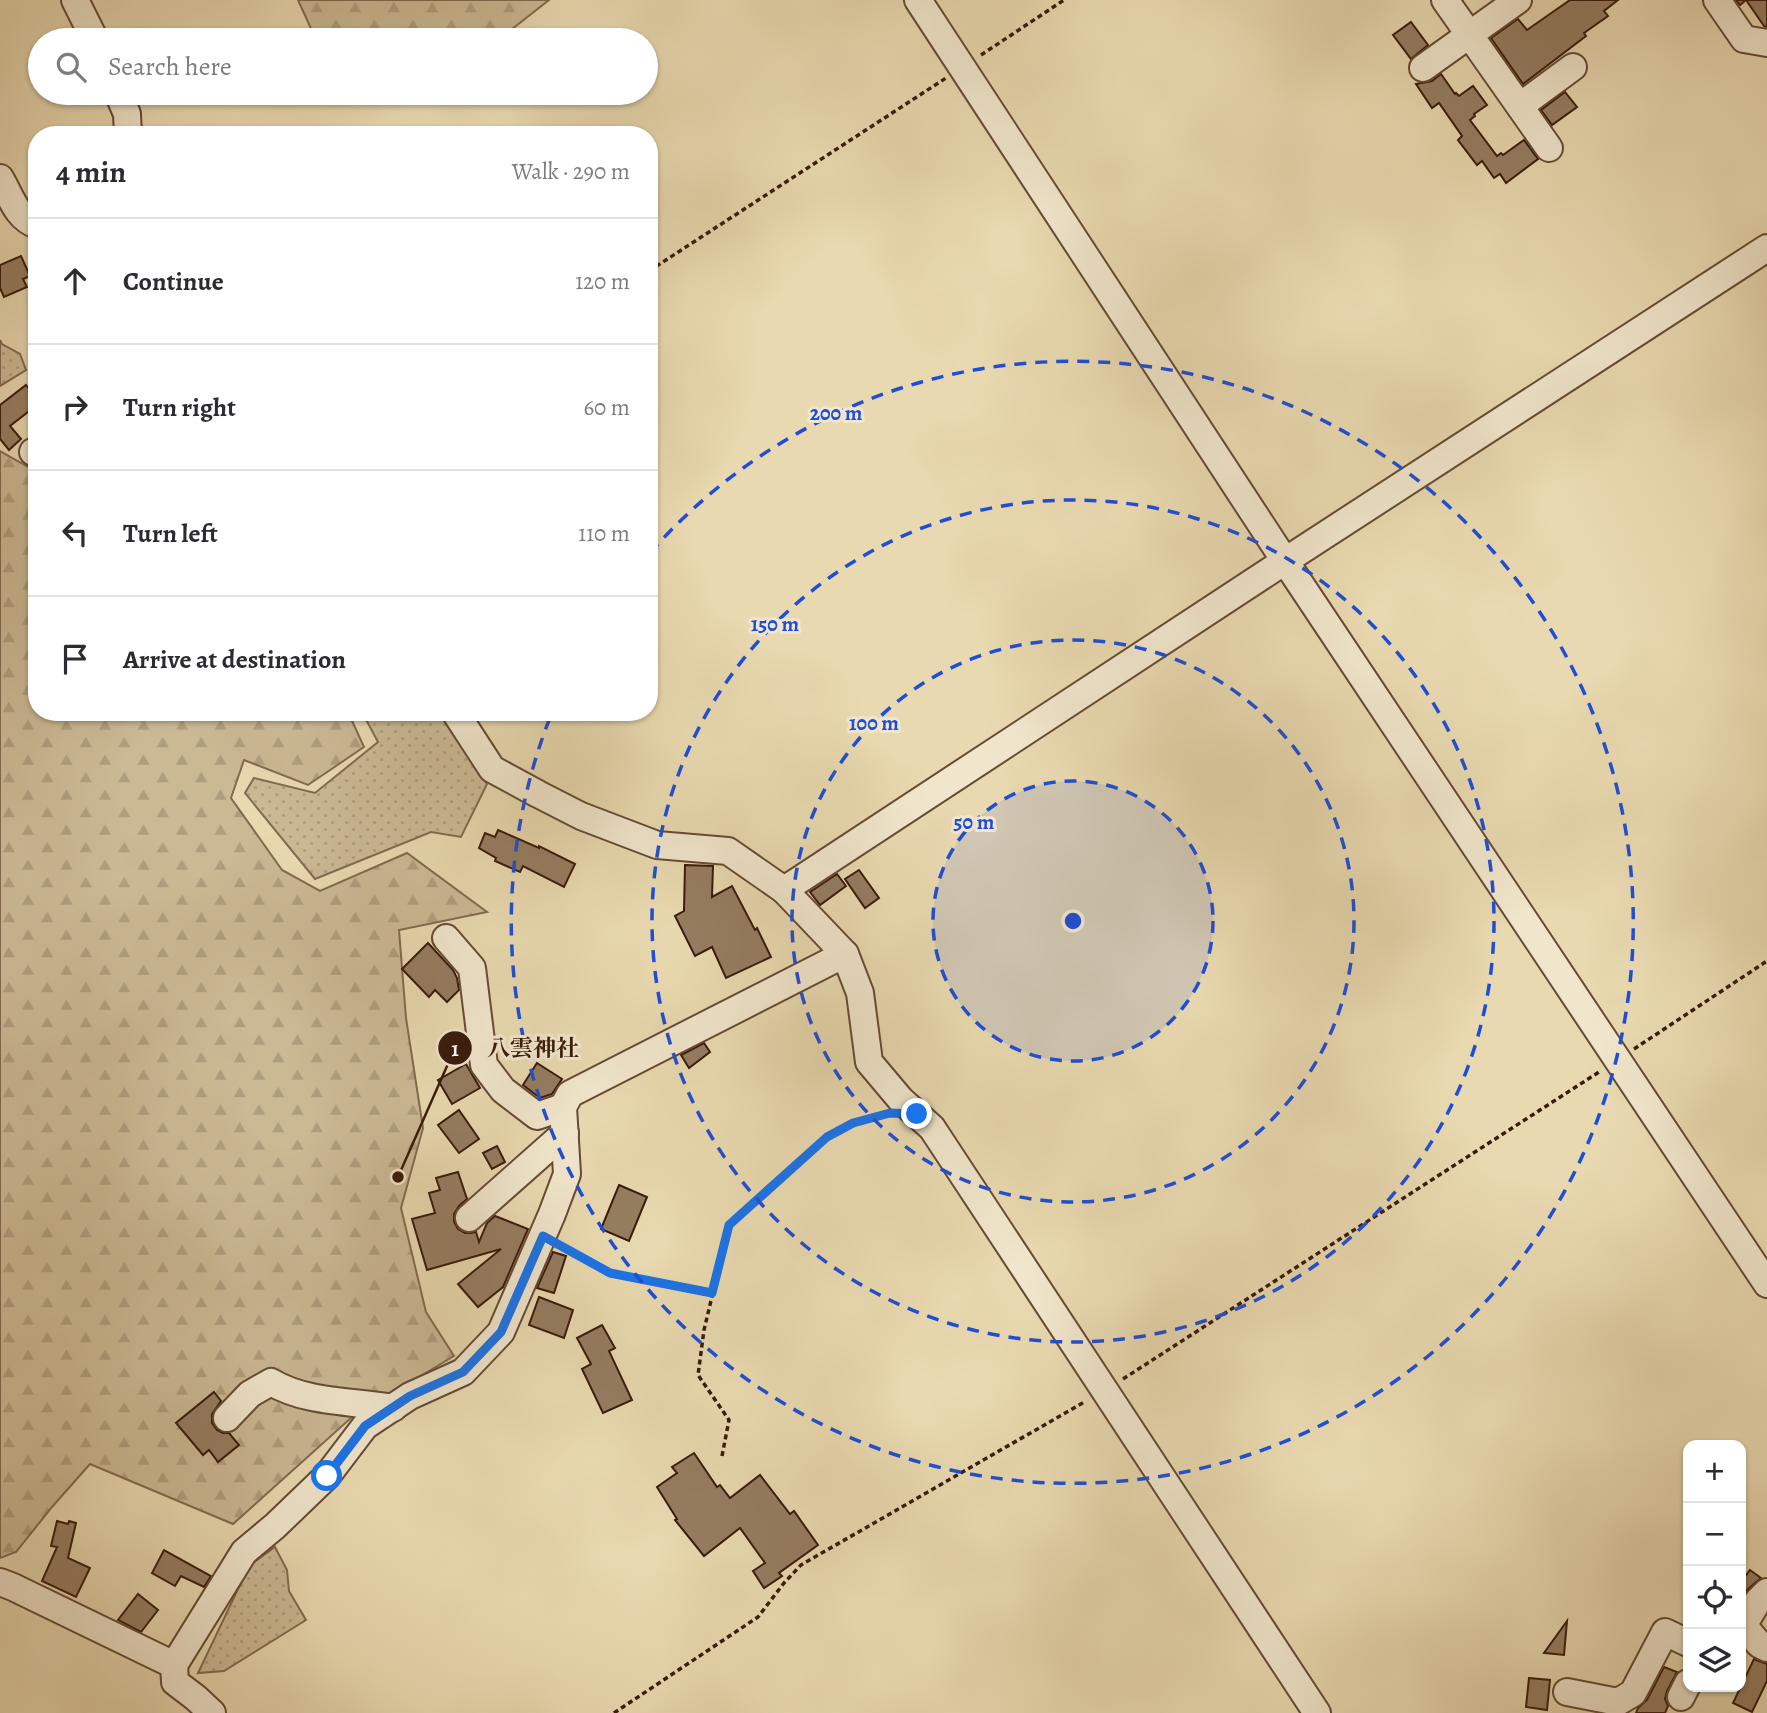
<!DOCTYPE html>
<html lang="en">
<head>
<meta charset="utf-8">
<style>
  body { margin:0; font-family:Alegreya,"Noto Serif JP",serif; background:#f2f2f3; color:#2b2b33 }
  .controls { position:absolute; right:21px; bottom:21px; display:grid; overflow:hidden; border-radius:14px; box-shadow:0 2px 5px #0004 }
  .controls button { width:63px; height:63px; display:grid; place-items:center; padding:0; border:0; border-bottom:2px solid #e1e1e2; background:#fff; color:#2b2b33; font:35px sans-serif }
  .stop { position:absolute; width:21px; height:21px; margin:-16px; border:5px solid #1a73e8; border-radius:50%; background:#fff }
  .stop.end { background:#1a73e8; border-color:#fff; box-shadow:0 2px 7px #0008 }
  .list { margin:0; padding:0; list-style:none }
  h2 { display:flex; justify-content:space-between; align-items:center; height:91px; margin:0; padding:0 28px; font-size:30px }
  h2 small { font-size:23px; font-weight:400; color:#7c7c81 }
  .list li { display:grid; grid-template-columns:46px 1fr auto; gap:21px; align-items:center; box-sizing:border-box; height:126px; padding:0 28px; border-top:2px solid #e1e1e2 }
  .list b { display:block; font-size:26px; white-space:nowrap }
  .list em { font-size:23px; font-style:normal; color:#7c7c81 }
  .icon { flex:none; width:38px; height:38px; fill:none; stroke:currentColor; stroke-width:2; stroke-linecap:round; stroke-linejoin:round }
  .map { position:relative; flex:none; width:1767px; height:1713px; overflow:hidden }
  .search { position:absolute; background:#fff; box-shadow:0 2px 5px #0004; left:28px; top:28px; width:630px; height:77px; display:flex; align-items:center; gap:18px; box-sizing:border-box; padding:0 24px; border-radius:38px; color:#7c7c81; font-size:26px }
  .panel { position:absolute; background:#fff; box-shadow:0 2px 5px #0004; left:28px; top:126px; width:630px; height:595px; border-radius:28px }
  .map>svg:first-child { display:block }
</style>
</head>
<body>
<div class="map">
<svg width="1767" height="1713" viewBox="0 0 1767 1713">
  <defs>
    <pattern id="grass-dots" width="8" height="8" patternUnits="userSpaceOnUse" patternTransform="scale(1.75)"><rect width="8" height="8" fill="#cbb994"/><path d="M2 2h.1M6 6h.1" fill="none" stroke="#af9e7e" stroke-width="1.8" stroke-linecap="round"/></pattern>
    <pattern id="forest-firs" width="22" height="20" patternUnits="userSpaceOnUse" patternTransform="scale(1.75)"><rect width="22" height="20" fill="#cbb994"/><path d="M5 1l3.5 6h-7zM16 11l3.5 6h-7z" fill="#af9e7e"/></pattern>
  </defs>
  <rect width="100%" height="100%" fill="#e9d9b0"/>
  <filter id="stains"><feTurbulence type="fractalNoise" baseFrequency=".00286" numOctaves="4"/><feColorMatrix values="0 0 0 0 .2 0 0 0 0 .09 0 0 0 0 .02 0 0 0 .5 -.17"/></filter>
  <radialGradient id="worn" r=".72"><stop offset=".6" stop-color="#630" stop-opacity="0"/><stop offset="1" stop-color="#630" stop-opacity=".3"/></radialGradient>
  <g fill="url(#grass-dots)" stroke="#826a50" stroke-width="2">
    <path d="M0 340 2 344 20 354 26 370 0 386Z"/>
    <path d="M362 712H442L487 784 461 837 431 832 315 879 245 793 254 778 315 793 378 742Z"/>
    <path d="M275 1547 287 1570 289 1591 306 1620 224 1671 198 1673 249 1566Z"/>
  </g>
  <g fill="url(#forest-firs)" stroke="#826a50" stroke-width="2">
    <path d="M298 0H549L498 40H334L313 33Z"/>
    <path d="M0 451 37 472V712H348L364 747 308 785 244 760 231 798 282 870 320 891 407 853 487 912 399 930 406 1018 423 1128 401 1208 426 1312 454 1356 352 1417 233 1524 90 1464 52 1507 16 1552 0 1558Z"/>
  </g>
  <g fill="#957d61" stroke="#391a0b" stroke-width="2">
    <path d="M1570 0H1618L1604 11 1608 16 1584 33 1586 36 1523 84 1491 38 1518 19 1527 30Z"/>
    <path d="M1736 0H1767V27L1764 26 1746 0 1740 5Z"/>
    <path d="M1411 22 1428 45 1411 59 1393 35Z"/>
    <path d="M1441 74 1455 94 1456 93 1459 96 1473 86 1487 105 1474 114 1475 116 1470 120 1497 156 1501 153 1503 155 1524 140 1538 159 1506 183 1500 174 1494 178 1482 161 1477 165 1458 140 1462 136 1439 103 1432 108 1416 84 1432 81Z"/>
    <path d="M1565 92 1577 107 1552 125 1541 110Z"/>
    <path d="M21 256 30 276 23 279 27 287 4 297 0 288V265Z"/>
    <path d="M26 385 37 399V405L10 426 21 439 9 450 0 439V405Z"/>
    <path d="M498 830 539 848V846L575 864 564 887 523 866 520 872 495 861 496 858 479 848 485 833 495 837Z"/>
    <path d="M685 865 713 866 712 897 732 886 755 930 757 928 771 957 726 978 712 947 695 956 675 916 684 911Z"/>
    <path d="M859 870 879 898 865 908 845 879Z"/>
    <path d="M837 874 846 886 820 905 810 892Z"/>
    <path d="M428 943 453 970 457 978 459 990 447 1002 435 990 429 997 402 969Z"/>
    <path d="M704 1043 710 1052 689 1068 681 1055Z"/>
    <path d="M537 1063 562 1079 552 1094 540 1098 523 1085Z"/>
    <path d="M466 1064 480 1088 452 1104 438 1080Z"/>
    <path d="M459 1110 479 1139 459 1153 438 1125Z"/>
    <path d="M497 1146 505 1162 492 1169 483 1153Z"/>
    <path d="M458 1172 467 1199 459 1206 454 1214V1222L458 1229 465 1233H471L476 1232 479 1242 487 1223 495 1216 528 1229 503 1287 478 1307 458 1284 501 1249 427 1270 412 1219 435 1213 429 1193 440 1190 436 1178Z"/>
    <path d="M619 1185 647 1197 629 1241 601 1229Z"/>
    <path d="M553 1252 566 1256 554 1293 537 1288Z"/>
    <path d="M539 1297 573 1310 564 1338 529 1325Z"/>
    <path d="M602 1325 615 1348 609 1351 632 1400 603 1413 582 1369 591 1364 577 1338Z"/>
    <path d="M214 1392 221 1401 212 1414V1423L217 1430 223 1433H229L239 1445 218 1462 209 1450 203 1455 176 1423Z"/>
    <path d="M694 1453 717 1487 720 1485 730 1498 760 1475 790 1514 794 1511 818 1545 779 1573 782 1576 764 1588 753 1571 765 1563 740 1528 704 1556 675 1520 677 1519 657 1487 677 1473 672 1467Z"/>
    <path d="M57 1521 68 1524 69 1521 76 1523 68 1558 90 1568 76 1597 42 1581 57 1547 51 1546Z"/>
    <path d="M164 1550 211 1576 204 1587 181 1576 175 1586 152 1573Z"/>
    <path d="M1750 1570 1761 1578 1747 1590 1741 1599V1582Z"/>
    <path d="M138 1594 158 1610 141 1632 118 1620Z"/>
    <path d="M1567 1621 1564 1655 1544 1653Z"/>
    <path d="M1754 1659 1767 1664V1681L1752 1712 1733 1703Z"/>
    <path d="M1664 1667 1677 1672 1667 1691 1665 1699 1668 1706 1665 1713H1636L1638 1708 1647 1700Z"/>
    <path d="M1529 1678 1550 1680 1547 1710 1526 1707Z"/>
  </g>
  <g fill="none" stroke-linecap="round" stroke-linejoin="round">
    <defs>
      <g id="minor">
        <path d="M75 0 95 40"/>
        <path d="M918 0 1285 561 1767 1284"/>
        <path d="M1445 0 1549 148"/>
        <path d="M1717 0 1744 39 1767 43"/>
        <path d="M1423 68 1518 0"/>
        <path d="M118 93 127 114 128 135"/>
        <path d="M1520 106 1573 67"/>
        <path d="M0 178C11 196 16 218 37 225"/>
        <path d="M33 452 37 450"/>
        <path d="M455 712 492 769 538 794 581 816 657 845 728 851 784 890 845 954 860 993 869 1062 901 1100 932 1128 1317 1713"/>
        <path d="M784 890 1285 561 1767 248"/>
        <path d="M446 938 472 968 484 1065 503 1090 537 1116 563 1107"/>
        <path d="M469 1218 565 1133"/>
        <path d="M227 1418 250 1394 271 1382C306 1403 353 1401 393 1408"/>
        <path d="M0 1582 13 1587 174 1665 175 1682 196 1698 212 1713"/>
        <path d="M1744 1626 1759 1644 1767 1648"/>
        <path d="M1741 1629 1758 1601 1767 1592"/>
        <path d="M174 1665 244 1552 275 1526 327 1476 365 1426 410 1396 463 1372 501 1332 552 1214 567 1174 563 1107 570 1094 845 954"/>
        <path d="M1567 1692 1618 1702 1633 1693 1665 1632 1688 1643"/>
        <path d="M1681 1697 1688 1683"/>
      </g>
    </defs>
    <use href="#minor" stroke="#654a34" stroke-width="30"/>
    <g stroke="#391a0b" stroke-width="3.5" stroke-dasharray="5 3.5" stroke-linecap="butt">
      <path d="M981 55 1064 0"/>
      <path d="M649 271 946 78"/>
      <path d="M1634 1049 1767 961"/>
      <path d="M560 1245 610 1273 711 1293"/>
      <path d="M1123 1379 1599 1072"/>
      <path d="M722 1456 729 1420 698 1375 704 1330 729 1225 826 1137 853 1123 884 1115"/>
      <path d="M614 1713 758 1617 784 1583 801 1565 1086 1401"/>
    </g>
    <use href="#minor" stroke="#f1e6cc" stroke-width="26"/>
  </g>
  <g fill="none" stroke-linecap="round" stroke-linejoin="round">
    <path stroke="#1a73e8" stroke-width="9" d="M327 1476 365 1426 410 1396 463 1372 501 1332 543 1236 610 1273 712 1293 729 1225 827 1137 853 1123 890 1113 917 1114"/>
  </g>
  <circle cx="1073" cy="921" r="140" fill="#1d4ed8" fill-opacity=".12"/>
  <g fill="none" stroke="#1d4ed8" stroke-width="3.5" stroke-dasharray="12 9">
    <circle cx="1073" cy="921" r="140"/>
    <circle cx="1073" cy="921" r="281"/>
    <circle cx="1073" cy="921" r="421"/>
    <path d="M650 553A561 561 0 1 1 551 715"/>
  </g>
  <circle cx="1073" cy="921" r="10" fill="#1d4ed8" stroke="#f1e6cc" stroke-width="3.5"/>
  <g font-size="21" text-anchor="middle" font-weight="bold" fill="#1d4ed8" stroke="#f1e6cc" stroke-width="6" stroke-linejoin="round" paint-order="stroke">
    <text x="836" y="420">200 m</text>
    <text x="775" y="631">150 m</text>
    <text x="874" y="730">100 m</text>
    <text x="974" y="829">50 m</text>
  </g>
  <path fill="none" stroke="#391a0b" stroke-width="2.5" d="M398 1177L455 1048"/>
  <g fill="#391a0b" stroke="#f1e6cc" stroke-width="2.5">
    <circle cx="398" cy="1177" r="7"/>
    <circle cx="455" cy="1048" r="18"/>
  </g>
  <g font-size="21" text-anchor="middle" font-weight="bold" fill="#fff">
    <text x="455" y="1056">1</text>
  </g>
  <g font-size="23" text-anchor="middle" font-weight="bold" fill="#391a0b" stroke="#f1e6cc" stroke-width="6" stroke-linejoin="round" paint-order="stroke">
    <text x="533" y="1056">八雲神社</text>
  </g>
  <rect width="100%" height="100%" filter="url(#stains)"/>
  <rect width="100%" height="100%" fill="url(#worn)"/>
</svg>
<div class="controls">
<button>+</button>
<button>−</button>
<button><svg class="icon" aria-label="locate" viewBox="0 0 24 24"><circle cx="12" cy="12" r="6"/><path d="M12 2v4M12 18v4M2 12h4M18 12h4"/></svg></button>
<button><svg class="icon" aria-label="layers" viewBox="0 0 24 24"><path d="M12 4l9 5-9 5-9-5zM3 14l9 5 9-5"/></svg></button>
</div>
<div class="stop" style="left:327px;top:1476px"></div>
<div class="stop end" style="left:917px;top:1114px"></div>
<div class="search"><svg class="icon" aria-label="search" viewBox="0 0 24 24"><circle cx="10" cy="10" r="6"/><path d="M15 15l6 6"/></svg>Search here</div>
<section class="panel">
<h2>4 min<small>Walk · 290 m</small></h2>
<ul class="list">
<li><svg class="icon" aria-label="ahead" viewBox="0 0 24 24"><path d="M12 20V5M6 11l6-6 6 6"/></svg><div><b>Continue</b></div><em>120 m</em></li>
<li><svg class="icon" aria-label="right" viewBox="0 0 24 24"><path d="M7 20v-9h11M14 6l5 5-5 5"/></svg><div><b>Turn right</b></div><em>60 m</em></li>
<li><svg class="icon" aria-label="left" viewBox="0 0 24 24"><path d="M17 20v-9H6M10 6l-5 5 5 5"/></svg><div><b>Turn left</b></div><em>110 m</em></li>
<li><svg class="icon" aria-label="arrive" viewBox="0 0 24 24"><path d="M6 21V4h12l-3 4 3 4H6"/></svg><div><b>Arrive at destination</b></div></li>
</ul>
</section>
</div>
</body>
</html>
